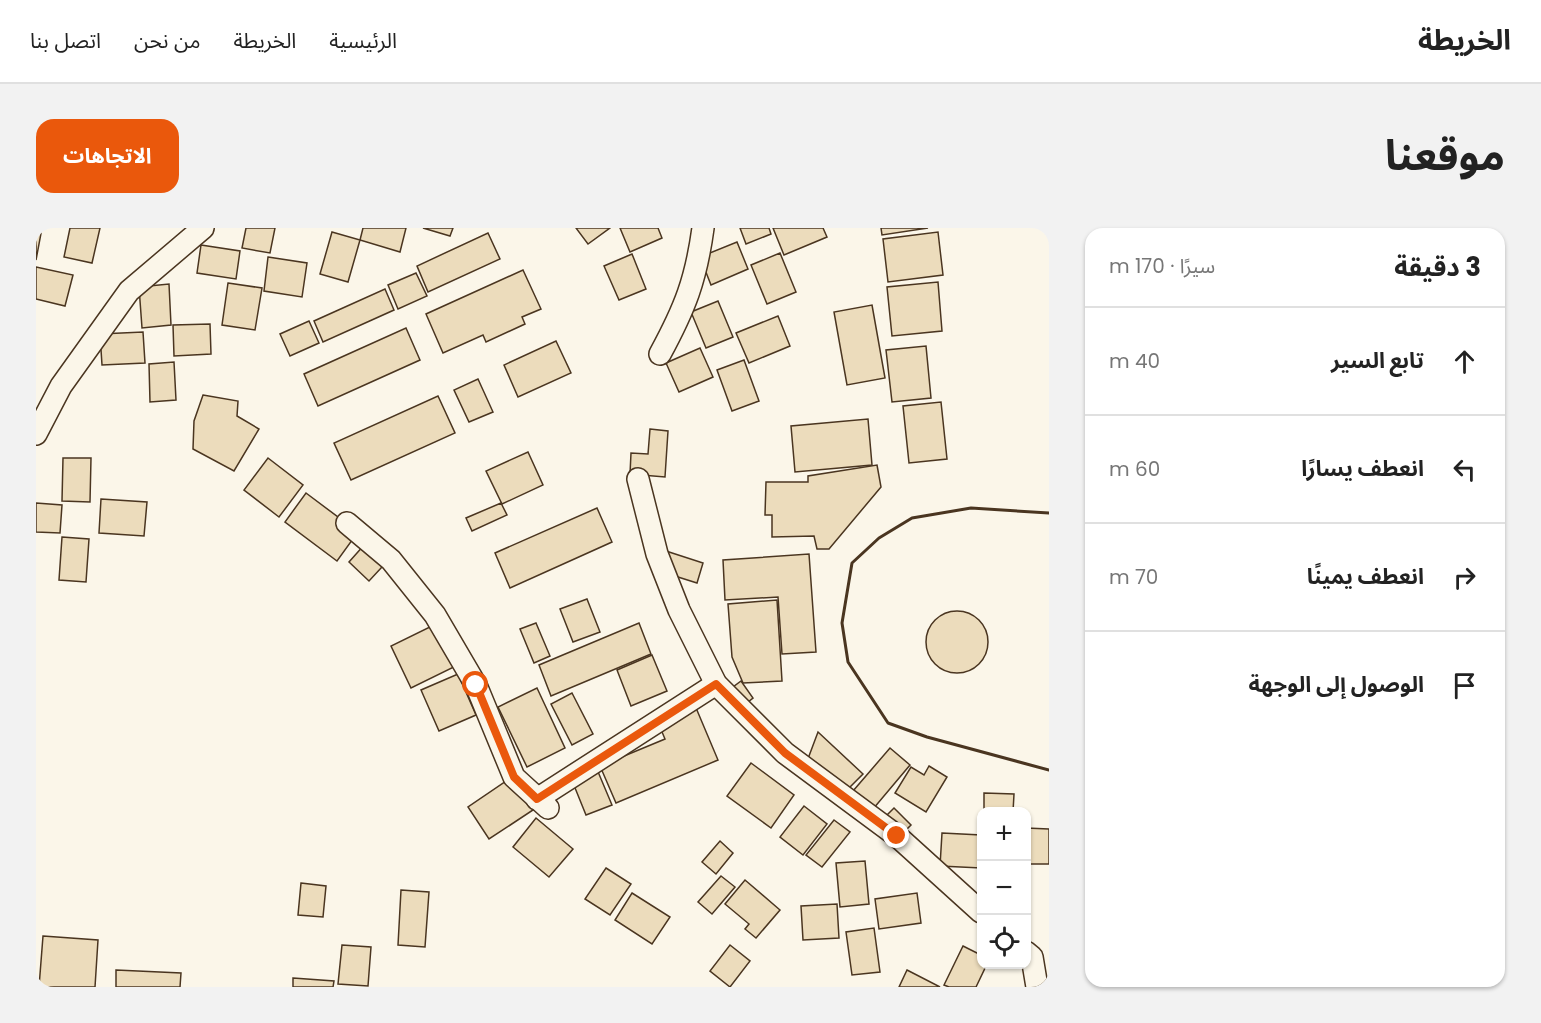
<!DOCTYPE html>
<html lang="ar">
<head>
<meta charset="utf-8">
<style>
  body { margin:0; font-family:Poppins,"Noto Sans Arabic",sans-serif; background:#f2f2f2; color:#222; direction:rtl }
  .controls { position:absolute; right:18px; bottom:18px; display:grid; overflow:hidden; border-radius:12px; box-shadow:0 2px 4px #0004 }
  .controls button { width:54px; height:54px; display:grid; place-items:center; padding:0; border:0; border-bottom:2px solid #e0e0e0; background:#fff; color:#222; font:30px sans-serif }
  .stop { position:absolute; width:18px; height:18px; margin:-14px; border:4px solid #ea580c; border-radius:50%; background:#fff }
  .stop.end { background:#ea580c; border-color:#fff; box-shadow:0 2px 6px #0008 }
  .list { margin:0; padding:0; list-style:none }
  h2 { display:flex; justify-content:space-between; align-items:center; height:78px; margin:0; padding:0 24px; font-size:26px }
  h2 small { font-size:20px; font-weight:400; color:#767676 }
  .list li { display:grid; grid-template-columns:39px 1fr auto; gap:18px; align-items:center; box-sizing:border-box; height:108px; padding:0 24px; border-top:2px solid #e0e0e0 }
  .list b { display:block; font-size:22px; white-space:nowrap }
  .list em { font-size:20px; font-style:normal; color:#767676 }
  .icon { flex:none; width:33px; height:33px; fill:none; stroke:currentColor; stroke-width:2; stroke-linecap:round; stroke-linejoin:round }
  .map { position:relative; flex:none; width:1013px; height:759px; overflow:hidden; direction:ltr; border-radius:18px }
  header { display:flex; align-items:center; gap:36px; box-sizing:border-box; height:84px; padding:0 30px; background:#fff; border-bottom:2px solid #e0e0e0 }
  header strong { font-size:28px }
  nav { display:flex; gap:33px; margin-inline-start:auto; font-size:21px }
  .intro { display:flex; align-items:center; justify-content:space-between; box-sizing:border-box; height:144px; padding:0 36px }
  h1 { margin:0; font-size:42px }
  .button { padding:15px 27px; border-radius:18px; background:#ea580c; color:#fff; font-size:21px; font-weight:700 }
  main { display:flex; gap:36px; padding:0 36px }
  aside { flex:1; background:#fff; border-radius:18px; box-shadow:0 2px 4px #0004 }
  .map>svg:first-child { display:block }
</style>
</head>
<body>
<header>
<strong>الخريطة</strong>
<nav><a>الرئيسية</a><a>الخريطة</a><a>من نحن</a><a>اتصل بنا</a></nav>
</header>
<div class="intro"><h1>موقعنا</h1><a class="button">الاتجاهات</a></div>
<main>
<aside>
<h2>3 دقيقة<small>سيرًا · 170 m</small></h2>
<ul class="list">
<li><svg class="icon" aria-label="ahead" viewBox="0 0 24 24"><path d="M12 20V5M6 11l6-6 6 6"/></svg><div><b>تابع السير</b></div><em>40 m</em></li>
<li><svg class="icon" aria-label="left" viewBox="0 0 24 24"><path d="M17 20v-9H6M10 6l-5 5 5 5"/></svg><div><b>انعطف يسارًا</b></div><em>60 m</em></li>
<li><svg class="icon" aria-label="right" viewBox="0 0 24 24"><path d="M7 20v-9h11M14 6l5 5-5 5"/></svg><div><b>انعطف يمينًا</b></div><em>70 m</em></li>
<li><svg class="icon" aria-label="arrive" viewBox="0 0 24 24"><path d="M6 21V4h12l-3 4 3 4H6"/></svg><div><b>الوصول إلى الوجهة</b></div></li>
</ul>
</aside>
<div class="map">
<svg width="1013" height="759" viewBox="0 0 1013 759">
  <rect width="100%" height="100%" fill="#fbf6e9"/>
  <g fill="#ecdcbc" stroke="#4a3520" stroke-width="1.5">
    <path d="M0 0H6L0 32Z"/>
    <path d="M34 0H64L56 35 28 29Z"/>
    <path d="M210 0H239L234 25 206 20Z"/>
    <path d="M327 0H370L364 24 324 12Z"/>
    <path d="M387 0H417L414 8Z"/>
    <path d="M540 0H574L552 16Z"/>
    <path d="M584 0H622L626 10 594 24Z"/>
    <path d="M704 0H733L735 6 710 16Z"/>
    <path d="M737 0H787L791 9 748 27Z"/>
    <path d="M845 0H892L846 7Z"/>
    <path d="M296 4 324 12 312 54 284 46Z"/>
    <path d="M902 4 907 47 852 54 847 11Z"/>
    <path d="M452 5 464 31 392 64 381 38Z"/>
    <path d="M701 14 712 41 675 57 664 29Z"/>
    <path d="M165 17 204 23 200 51 161 45Z"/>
    <path d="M744 25 760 64 731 76 715 37Z"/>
    <path d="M596 26 610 61 583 72 568 38Z"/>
    <path d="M232 29 271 35 266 69 228 63Z"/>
    <path d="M0 39 37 47 29 78 0 71Z"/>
    <path d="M487 42 505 81 486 89 489 96 450 114 447 107 407 125 390 86Z"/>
    <path d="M380 45 391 68 362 81 352 57Z"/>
    <path d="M902 54 906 103 856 108 851 59Z"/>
    <path d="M192 55 226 60 219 102 186 97Z"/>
    <path d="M133 56 135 97 106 100 103 59Z"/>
    <path d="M349 61 358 82 287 114 278 93Z"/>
    <path d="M682 73 697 109 670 120 655 84Z"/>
    <path d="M836 77 849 150 811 157 798 84Z"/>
    <path d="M742 88 754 118 713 135 700 105Z"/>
    <path d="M273 93 283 115 254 128 244 106Z"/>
    <path d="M174 96 175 126 138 128 137 97Z"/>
    <path d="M370 100 384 132 282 178 268 146Z"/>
    <path d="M107 104 109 135 66 137 64 106Z"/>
    <path d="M520 113 535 145 482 169 468 137Z"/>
    <path d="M890 118 895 170 856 174 850 122Z"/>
    <path d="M664 120 677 149 643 164 630 135Z"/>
    <path d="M708 132 723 173 696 183 681 142Z"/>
    <path d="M138 134 140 172 114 174 113 136Z"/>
    <path d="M442 151 457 184 433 194 418 162Z"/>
    <path d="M167 167 202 173 201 188 223 201 198 243 157 221 158 193Z"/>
    <path d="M402 168 419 205 315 252 298 215Z"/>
    <path d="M905 174 911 231 873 235 867 178Z"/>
    <path d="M832 191 836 237 759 244 755 198Z"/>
    <path d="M614 201 632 203 629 249 594 246 595 225 612 226Z"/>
    <path d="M492 224 507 257 466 276 450 243Z"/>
    <path d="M27 230H55L54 274 26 273Z"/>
    <path d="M232 230 267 257 243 289 208 262Z"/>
    <path d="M841 237 845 259 793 321H781L778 308 736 309V287H729L730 254H772V248Z"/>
    <path d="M270 265 322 304 301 333 249 294Z"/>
    <path d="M65 271 111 274 108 308 63 305Z"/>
    <path d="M0 275 26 277 24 305 0 304Z"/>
    <path d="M465 275 471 287 436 303 430 290Z"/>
    <path d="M561 280 576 314 474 360 459 325Z"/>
    <path d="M337 307 358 326 333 353 313 334Z"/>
    <path d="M26 309 53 311 50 354 23 352Z"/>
    <path d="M630 323 667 335 661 355 623 343Z"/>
    <path d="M773 326 780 424 746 426 742 369 689 372 687 332Z"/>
    <path d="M551 371 564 404 537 414 524 381Z"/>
    <path d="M741 372 746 453 707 455 696 429 692 376Z"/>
    <circle cx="921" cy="414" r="31"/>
    <path d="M404 394 424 436 375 460 355 418Z"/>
    <path d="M500 395 514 428 498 435 484 401Z"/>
    <path d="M603 395 615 426 515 468 503 437Z"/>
    <path d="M616 427 631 463 595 478 581 442Z"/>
    <path d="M422 446 440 487 403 503 385 462Z"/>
    <path d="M705 453 717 470 702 482 689 465Z"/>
    <path d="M501 460 529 520 491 539 462 479Z"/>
    <path d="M536 465 557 506 536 517 515 476Z"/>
    <path d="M655 468 682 532 580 575 564 538 629 511 618 485Z"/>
    <path d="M782 504 827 546 805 568 770 536Z"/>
    <path d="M854 520 874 537 832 587 811 570Z"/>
    <path d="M715 535 758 567 735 600 691 568Z"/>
    <path d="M893 538 911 549 890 584 859 565 875 539 888 547Z"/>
    <path d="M560 539 576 577 550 587 535 550Z"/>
    <path d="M476 549 497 582 453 611 432 579Z"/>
    <path d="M948 565 978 566 977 584H948Z"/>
    <path d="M768 578 791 596 767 627 744 609Z"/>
    <path d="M858 580 875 597 866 606 849 589Z"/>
    <path d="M500 590 537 621 513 649 477 619Z"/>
    <path d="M798 592 814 604 786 639 770 627Z"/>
    <path d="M990 600 1013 601V636H990Z"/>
    <path d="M906 605 945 607V640L904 638Z"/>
    <path d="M684 613 697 625 680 646 666 634Z"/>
    <path d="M829 633 833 676 804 679 800 635Z"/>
    <path d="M570 640 595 656 574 687 549 671Z"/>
    <path d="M685 648 699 659 676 686 662 674Z"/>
    <path d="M709 652 744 682 720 710 709 701 713 696 689 676Z"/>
    <path d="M265 655 290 658 287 689 262 687Z"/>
    <path d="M365 662 393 664 389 719 362 717Z"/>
    <path d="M596 665 634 689 616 716 579 692Z"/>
    <path d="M881 665 885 695 843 701 839 671Z"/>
    <path d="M801 676 803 710 767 712 765 678Z"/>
    <path d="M838 700 844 744 816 747 810 704Z"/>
    <path d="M7 708 62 712 59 759H3Z"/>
    <path d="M306 717 335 719 332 758 302 756Z"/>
    <path d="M694 717 714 733 694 759 674 743Z"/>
    <path d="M927 718 945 727V736H951L940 759H913L908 757Z"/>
    <path d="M80 742 145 745 144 759H80Z"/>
    <path d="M871 742 904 759H863Z"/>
    <path d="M257 750 298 753 297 759H257Z"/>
  </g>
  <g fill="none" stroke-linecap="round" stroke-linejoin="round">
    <defs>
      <g id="street">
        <path d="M624 126C649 80 660 52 667 0"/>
        <path d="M0 206 25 158 93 63 167 0"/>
        <path d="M602 251 621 326 643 382 680 456 749 525 861 608 945 684"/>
        <path d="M311 295 355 332 399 387 440 457 478 549 512 580"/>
        <path d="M501 571 680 456"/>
        <path d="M990 724 996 729 1001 759"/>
      </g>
    </defs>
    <use href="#street" stroke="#4a3520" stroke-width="24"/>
    <use href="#street" stroke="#fbf6e9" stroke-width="21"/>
    <path stroke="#4a3520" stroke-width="3" d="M1013 285 935 280 876 290 843 310 816 335 806 395 812 434 852 495 891 509 1013 542"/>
  </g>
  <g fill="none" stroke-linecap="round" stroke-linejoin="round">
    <path stroke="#ea580c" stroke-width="8" d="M440 457 478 549 501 571 680 456 749 525 861 608"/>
  </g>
</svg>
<div class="controls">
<button>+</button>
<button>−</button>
<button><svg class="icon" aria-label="locate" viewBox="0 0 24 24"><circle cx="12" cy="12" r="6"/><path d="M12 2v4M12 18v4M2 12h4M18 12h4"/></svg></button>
</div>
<div class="stop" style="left:440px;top:457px"></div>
<div class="stop end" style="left:861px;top:608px"></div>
</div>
</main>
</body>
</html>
